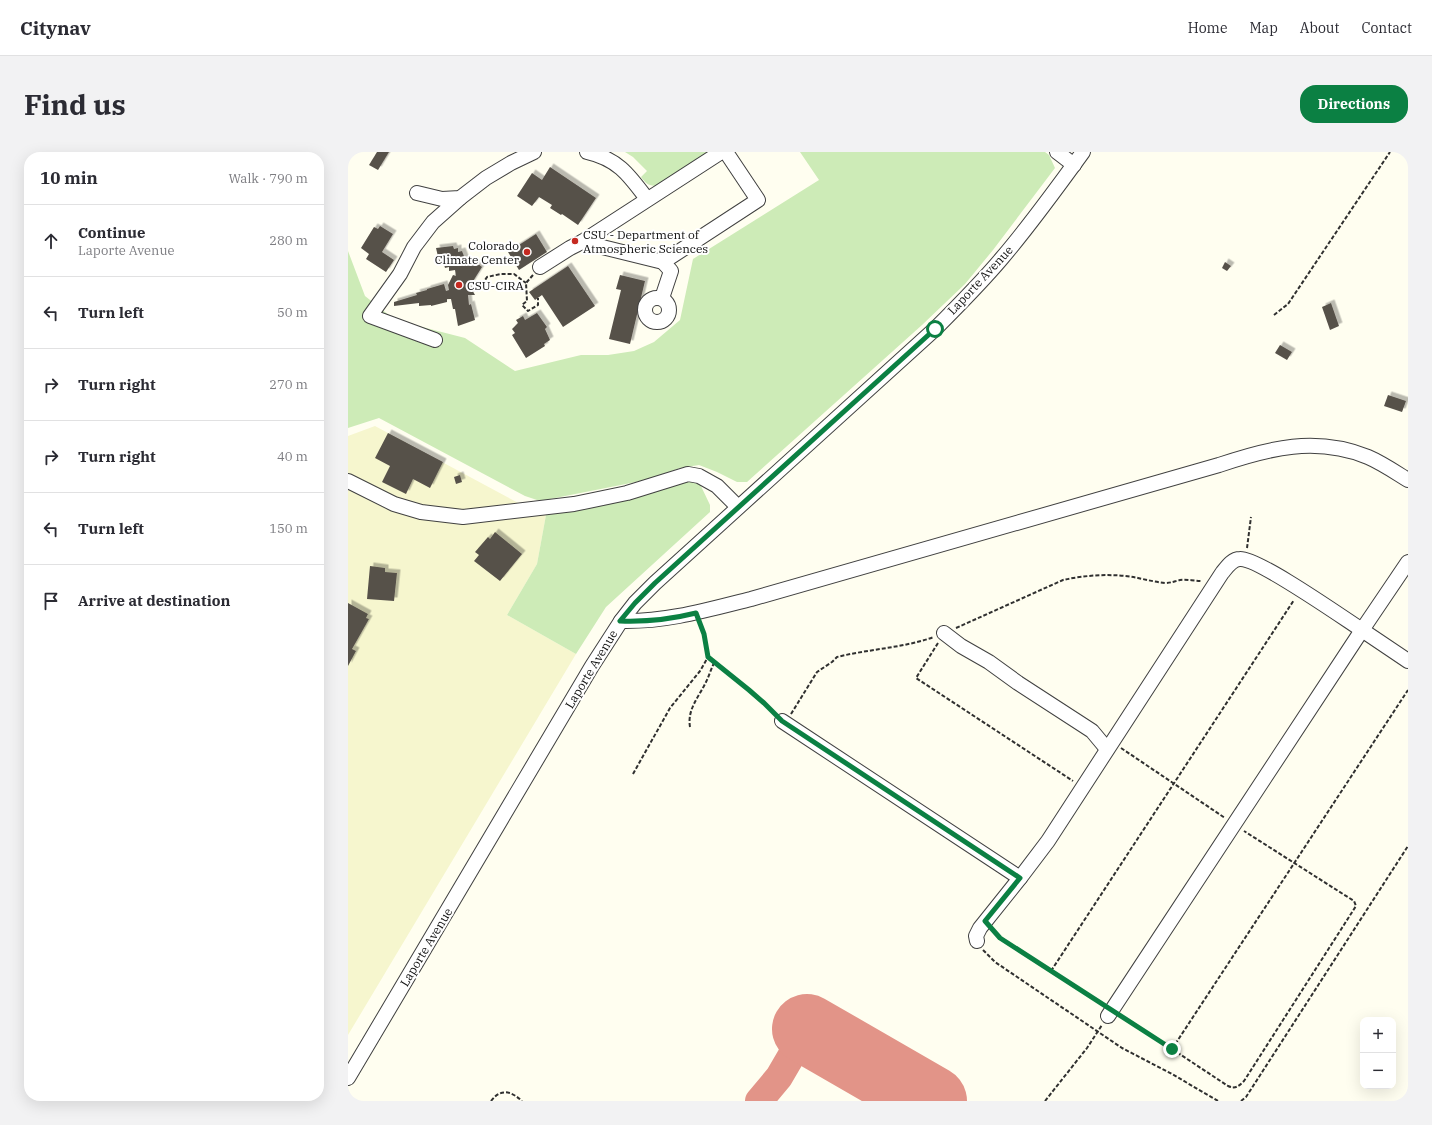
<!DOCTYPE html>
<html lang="en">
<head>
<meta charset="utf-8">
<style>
  body { margin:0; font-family:"IBM Plex Serif",serif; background:#f2f2f3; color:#2b2b33 }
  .controls { position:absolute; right:12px; bottom:12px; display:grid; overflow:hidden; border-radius:8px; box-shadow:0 4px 16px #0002 }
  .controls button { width:36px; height:36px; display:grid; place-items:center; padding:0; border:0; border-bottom:1px solid #e1e1e2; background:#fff; color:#2b2b33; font:20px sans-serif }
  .stop { position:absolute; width:12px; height:12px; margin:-9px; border:3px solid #0b8043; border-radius:50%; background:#fff }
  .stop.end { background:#0b8043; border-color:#fff; box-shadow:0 1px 4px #0008 }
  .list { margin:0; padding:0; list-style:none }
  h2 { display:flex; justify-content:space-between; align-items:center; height:52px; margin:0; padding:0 16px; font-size:17px }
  h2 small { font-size:13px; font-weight:400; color:#7c7c81 }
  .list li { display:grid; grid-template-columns:26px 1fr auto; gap:12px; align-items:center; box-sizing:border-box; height:72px; padding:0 16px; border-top:1px solid #e1e1e2 }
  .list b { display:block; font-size:15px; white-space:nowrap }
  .list p { margin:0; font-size:13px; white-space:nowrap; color:#7c7c81 }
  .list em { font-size:13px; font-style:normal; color:#7c7c81 }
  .icon { flex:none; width:22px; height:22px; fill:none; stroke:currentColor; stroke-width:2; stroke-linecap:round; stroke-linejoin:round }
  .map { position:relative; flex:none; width:1060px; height:949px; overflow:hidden; border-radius:16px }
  header { display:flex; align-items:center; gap:24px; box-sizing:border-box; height:56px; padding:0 20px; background:#fff; border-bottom:1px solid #e1e1e2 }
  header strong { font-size:19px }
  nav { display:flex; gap:22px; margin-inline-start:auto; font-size:14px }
  .intro { display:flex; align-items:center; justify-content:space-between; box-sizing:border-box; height:96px; padding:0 24px }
  h1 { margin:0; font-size:28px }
  .button { padding:10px 18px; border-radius:16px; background:#0b8043; color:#fff; font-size:14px; font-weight:700 }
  main { display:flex; gap:24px; padding:0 24px }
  aside { flex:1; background:#fff; border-radius:16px; box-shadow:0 4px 16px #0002 }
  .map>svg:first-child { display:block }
</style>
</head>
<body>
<header>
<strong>Citynav</strong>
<nav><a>Home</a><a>Map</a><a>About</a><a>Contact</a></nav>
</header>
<div class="intro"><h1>Find us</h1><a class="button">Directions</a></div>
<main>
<aside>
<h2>10 min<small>Walk · 790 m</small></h2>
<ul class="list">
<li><svg class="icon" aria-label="ahead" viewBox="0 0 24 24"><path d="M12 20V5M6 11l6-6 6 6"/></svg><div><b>Continue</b><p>Laporte Avenue</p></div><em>280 m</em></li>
<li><svg class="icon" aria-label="left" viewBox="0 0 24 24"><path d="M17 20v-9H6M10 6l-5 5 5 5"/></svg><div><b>Turn left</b></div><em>50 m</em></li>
<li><svg class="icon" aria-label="right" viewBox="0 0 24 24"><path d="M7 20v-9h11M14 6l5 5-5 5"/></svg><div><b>Turn right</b></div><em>270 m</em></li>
<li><svg class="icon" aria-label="right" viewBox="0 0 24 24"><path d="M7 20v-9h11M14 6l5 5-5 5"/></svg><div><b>Turn right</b></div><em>40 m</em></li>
<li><svg class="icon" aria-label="left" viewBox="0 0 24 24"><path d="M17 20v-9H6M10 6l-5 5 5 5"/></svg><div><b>Turn left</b></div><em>150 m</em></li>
<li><svg class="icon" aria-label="arrive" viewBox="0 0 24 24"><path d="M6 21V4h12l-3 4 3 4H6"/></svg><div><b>Arrive at destination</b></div></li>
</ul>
</aside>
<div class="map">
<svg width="1060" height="949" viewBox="0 0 1060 949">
  <defs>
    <filter id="shadow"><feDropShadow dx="3.5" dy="-3.5" stdDeviation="0" flood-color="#0004"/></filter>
  </defs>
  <rect width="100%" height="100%" fill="#fffef0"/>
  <path fill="#f6f6ce" d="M27 274 174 353 198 363 189 412 159 463 228 502 0 883V284Z"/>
  <g fill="#cdebb7">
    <path d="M277 0H362L310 34C301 34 298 32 293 25L299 19 285 5Z"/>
    <path d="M452 0H697L701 3 707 16 645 98 617 132 574 173 399 330H389L369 320 351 313 332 316 298 328 192 349 177 344 31 266 0 276V99L17 144 47 168 117 186 167 219 233 203H260L286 199 306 190 332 168 345 107 471 28Z"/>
    <path d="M341 327 352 332 362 353V360L258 455 228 502 159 463 189 412 198 363 267 351Z"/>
  </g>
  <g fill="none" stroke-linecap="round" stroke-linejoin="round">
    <path stroke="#e29488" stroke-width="28" d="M411 949 431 925 459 877"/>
    <path stroke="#e29488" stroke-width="70" d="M459 877 584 949"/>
  </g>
  <g fill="#57514a" filter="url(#shadow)">
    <path d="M29 0H41L30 18 21 13Z"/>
    <path d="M202 15 248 46 230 73 214 62 213 63 202 56 204 53 191 45 184 54 169 44 184 21 194 28Z"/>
    <path d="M32 74 45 82 34 100 46 108 38 120 18 107 21 102 13 96 26 75 30 77Z"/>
    <path d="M188 82 199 100 171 118 160 100Z"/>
    <path d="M105 94 106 97 110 96V100L114 99 119 112 120 109 127 114 129 111 134 115 122 134 127 143H120L121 153 123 152 127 168 110 174 107 157H105L103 147H99V150L83 154V153L71 154V151L46 154V150L69 143 68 141 79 138V137L96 132 98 139 101 138 100 133 105 123 108 124 107 118 101 119V115L97 116 96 112 92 113 88 96Z"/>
    <path d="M877 110 883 114 879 119 874 116Z"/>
    <path d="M220 114 247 154 215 175 194 143 187 148 181 140Z"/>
    <path d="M272 123 297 129 282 192 261 187 273 138 268 137Z"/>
    <path d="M983 151 991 174 982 178 974 155Z"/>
    <path d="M189 161 199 175 197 177 202 188 196 192 197 194 178 206 164 183 167 181 164 177 170 171 168 168 175 164 177 168Z"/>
    <path d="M932 193 944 200 939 208 927 201Z"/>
    <path d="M1040 243 1058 249 1054 260 1036 254Z"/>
    <path d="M40 281 95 310 82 336 65 327 58 342 34 330 42 314 27 306Z"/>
    <path d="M112 323 114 330 108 332 106 325Z"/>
    <path d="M147 380 174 402 152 429 126 409 131 403 127 400 140 385 142 387Z"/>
    <path d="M22 414 37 416V420L49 421 46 449 19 447Z"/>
    <path d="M0 451 20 462 18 466 21 467 4 497 8 499 0 514Z"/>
  </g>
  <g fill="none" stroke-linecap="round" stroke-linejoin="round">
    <defs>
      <g id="minor">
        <path d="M239 0C270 7 281 23 299 47"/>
        <path d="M373 0 234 90 315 110 410 48 378 0"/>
        <path d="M709 0 726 13"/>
        <path d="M69 41 94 47 112 46 138 26 163 11 186 0"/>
        <path d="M192 115 222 96 234 90"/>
        <circle cx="309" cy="158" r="12"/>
        <path d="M314 146 323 119 315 110"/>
        <path d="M87 188 22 164 52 122 66 95 85 70 112 46"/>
        <path d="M0 329 46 352 73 360 115 365 226 352 279 341 340 322 351 324 369 334 390 355"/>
        <path d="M273 469C319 470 359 458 403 447L871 313C921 296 968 284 1020 305 1034 311 1047 320 1060 328"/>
        <path d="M596 481 613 494 641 510 670 531 744 579 759 597"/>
        <path d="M434 569 672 726 700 689 874 421C879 415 884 407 892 407 910 406 994 465 1014 478L1060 410"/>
        <path d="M629 789 628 784 632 776 672 726"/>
        <path d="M760 864 1014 478 1060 509"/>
        <path d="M0 926 244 514 273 469 287 451 307 431 587 177C610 154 633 131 654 106 683 72 709 36 735 0"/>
      </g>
    </defs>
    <use href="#minor" stroke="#414141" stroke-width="16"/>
    <g stroke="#303030" stroke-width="2" stroke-dasharray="4 2" stroke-linecap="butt">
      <path d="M185 123 178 131 179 149 174 153 180 159 190 153V146"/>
      <path d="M124 137 132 136 139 125 153 122H166L178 131"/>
      <path d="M926 163 940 152 1042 0"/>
      <path d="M899 396 903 365"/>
      <path d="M608 476 715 428C737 423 767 421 790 426 799 428 808 430 817 431 823 431 827 429 832 428 839 427 847 429 854 429"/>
      <path d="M590 491 568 526 725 629"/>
      <path d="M360 505 401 538 426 561"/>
      <path d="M443 562 469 520 484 510 489 505C521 497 555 496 586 485"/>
      <path d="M342 575C339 557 351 545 358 530 361 524 363 517 366 511"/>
      <path d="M773 596 877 666"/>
      <path d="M285 622 322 556 352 519 360 505 359 494 352 472"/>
      <path d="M644 778 652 786 755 852"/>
      <path d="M635 798 647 810 774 896 824 922 870 949"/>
      <path d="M703 819 946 448"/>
      <path d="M774 864 880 934C887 937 890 935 896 929L1008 754 1006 749 896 679"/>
      <path d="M824 897 1060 538"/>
      <path d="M143 949C153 936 163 939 174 949"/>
      <path d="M697 949 739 896 754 873"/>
      <path d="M893 949 898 945 1060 694"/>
    </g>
    <use href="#minor" stroke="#fff" stroke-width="14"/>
  </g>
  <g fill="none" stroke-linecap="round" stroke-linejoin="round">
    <path stroke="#0b8043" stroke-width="5" d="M587 177 307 431 287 451 272 469C298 470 324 467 348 461L356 482 360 505 401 538 416 551 434 569 672 726 637 769 652 786 824 897"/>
  </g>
  <g fill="#c52920" stroke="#fff" stroke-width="1.5">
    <circle cx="227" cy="89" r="4"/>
    <circle cx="179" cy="100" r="4"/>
    <circle cx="111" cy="133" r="4"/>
  </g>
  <g text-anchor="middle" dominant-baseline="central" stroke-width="4" stroke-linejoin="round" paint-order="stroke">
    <g font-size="12" fill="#0e0e0e" stroke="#fff" text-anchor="start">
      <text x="235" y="82">CSU - Department of<tspan x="235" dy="14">Atmospheric Sciences</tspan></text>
      <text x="171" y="93" text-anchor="end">Colorado<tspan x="171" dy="14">Climate Center</tspan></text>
      <text x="119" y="133">CSU-CIRA</text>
    </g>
    <g font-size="12" fill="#0e0e0e" stroke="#fff">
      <text transform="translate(632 128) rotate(-47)">Laporte Avenue</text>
      <text transform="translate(243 517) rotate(-59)">Laporte Avenue</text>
      <text transform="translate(78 795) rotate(-59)">Laporte Avenue</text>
    </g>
  </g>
</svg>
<div class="controls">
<button>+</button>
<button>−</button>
</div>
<div class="stop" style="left:587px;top:177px"></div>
<div class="stop end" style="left:824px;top:897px"></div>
</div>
</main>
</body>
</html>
